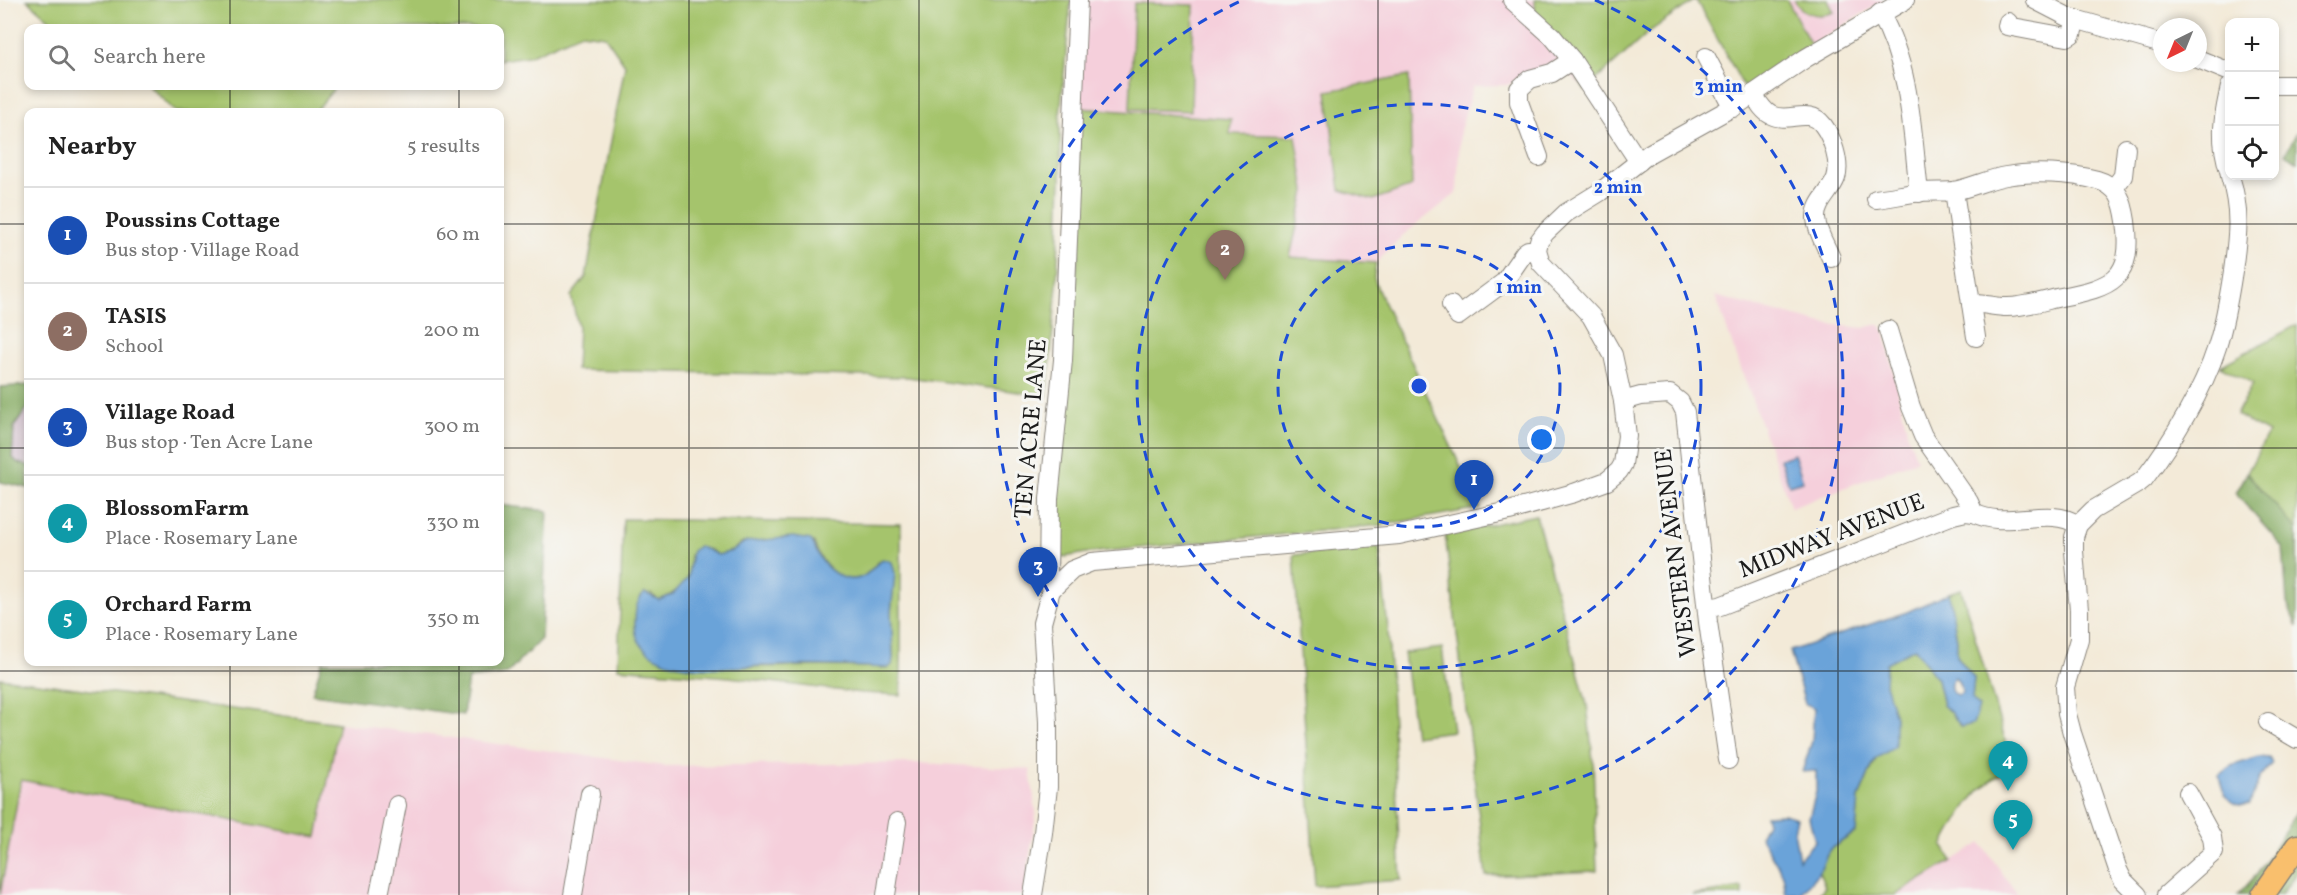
<!DOCTYPE html>
<html lang="en">
<head>
<meta charset="utf-8">
<style>
  body { margin:0; font-family:Vollkorn,serif; background:#f2f2f2; color:#222 }
  .controls { position:absolute; right:18px; top:18px; display:grid; overflow:hidden; border-radius:12px; box-shadow:0 3px 9px #0003 }
  .controls button { width:54px; height:54px; display:grid; place-items:center; padding:0; border:0; border-bottom:2px solid #e0e0e0; background:#fff; color:#222; font:30px sans-serif }
  .compass { position:absolute; left:2153px; top:18px; width:54px; height:54px; border-radius:50%; background:#fff; box-shadow:0 3px 9px #0003; rotate:223deg }
  .you { position:absolute; left:1542px; top:440px; width:21px; height:21px; margin:-15px; border:4px solid #fff; border-radius:50%; background:#1a73e8; box-shadow:0 0 0 9px #1a73e833 }
  .badge { display:grid; place-items:center; width:39px; height:39px; border-radius:50%; background:#d1495b; color:#fff; font-size:20px; font-weight:700 }
  .pin { position:absolute; translate:-50% -50px; filter:drop-shadow(0 2px 3px #0008) }
  .pin::after { content:''; position:absolute; top:32px; width:21px; height:18px; background:inherit; clip-path:polygon(0 0,100% 0,50% 100%) }
  .list { margin:0; padding:0; list-style:none }
  h2 { display:flex; justify-content:space-between; align-items:center; height:78px; margin:0; padding:0 24px; font-size:26px }
  h2 small { font-size:20px; font-weight:400; color:#767676 }
  .list li { display:grid; grid-template-columns:39px 1fr auto; gap:18px; align-items:center; box-sizing:border-box; height:96px; padding:0 24px; border-top:2px solid #e0e0e0 }
  .list b { display:block; font-size:22px; white-space:nowrap }
  .list p { margin:0; font-size:20px; white-space:nowrap; color:#767676 }
  .list em { font-size:20px; font-style:normal; color:#767676 }
  .icon { flex:none; width:33px; height:33px; fill:none; stroke:currentColor; stroke-width:2; stroke-linecap:round; stroke-linejoin:round }
  .map { position:relative; flex:none; width:2297px; height:895px; overflow:hidden }
  .search { position:absolute; background:#fff; box-shadow:0 3px 9px #0003; left:24px; top:24px; width:480px; height:66px; display:flex; align-items:center; gap:15px; box-sizing:border-box; padding:0 21px; border-radius:12px; color:#767676; font-size:22px }
  .panel { position:absolute; background:#fff; box-shadow:0 3px 9px #0003; left:24px; top:108px; width:480px; height:558px; border-radius:12px }
  .map>svg:first-child { display:block }
</style>
</head>
<body>
<div class="map">
<svg width="2297" height="895" viewBox="0 0 2297 895">
  <rect width="100%" height="100%" fill="#f6f6f2"/>
  <filter id="ink" filterUnits="userSpaceOnUse"><feTurbulence type="fractalNoise" baseFrequency=".0167" numOctaves="2"/><feDisplacementMap in="SourceGraphic" scale="12" xChannelSelector="R" yChannelSelector="G"/><feConvolveMatrix kernelMatrix="1 2 1 2 8 2 1 2 1" color-interpolation-filters="sRGB"/></filter>
  <filter id="wash" filterUnits="userSpaceOnUse"><feTurbulence type="fractalNoise" baseFrequency=".008" numOctaves="4" result="noise"/><feDisplacementMap in="SourceGraphic" scale="24" xChannelSelector="R" yChannelSelector="G"/><feGaussianBlur stdDeviation="1.35" result="paint"/><feColorMatrix in="noise" values="0 0 0 0 0 0 0 0 0 0 0 0 0 0 0 0 0 1.4 0 .05"/><feComposite in="paint" operator="in"/></filter>
  <g filter="url(#wash)">
    <rect width="100%" height="100%" fill="#f3ead8"/>
    <g fill="#f5cfdb">
      <path d="M1086 0H1695L1649 32 1585 90 1556 61 1507 85 1473 86 1460 131 1457 193 1403 235 1376 263 1374 277 1378 290 1480 508 1382 525 1086 553 1059 558 1079 241 1077 144Z"/>
      <path d="M1787 0H1885L1811 45Z"/>
      <path d="M1715 296 1819 323 1863 328 1879 324 1884 331 1908 435 1917 460 1791 508Z"/>
      <path d="M339 723 664 766 919 763 1030 769 1036 813 1024 895H0L21 780 317 837Z"/>
      <path d="M1981 843 2018 895H1896Z"/>
    </g>
    <path fill="#d1bdcc" d="M28 407V465L18 463 12 457 14 427Z"/>
    <g fill="#a5c46c" stroke="#607044" stroke-width="1.5" fill-rule="evenodd">
      <path d="M27 0H1071L1060 116 1061 180 1057 285 1047 396 908 377 576 370 578 326 571 296 586 277 625 65 605 36 581 33 529 56 500 60V28H75L56 25Z"/>
      <path d="M1535 0H1695L1649 32 1585 90 1535 16Z"/>
      <path d="M1696 0H1787L1811 45 1745 89Z"/>
      <path d="M1794 0H1828L1834 12C1819 18 1802 15 1794 0Z"/>
      <path d="M1134 3 1194 5 1191 111 1130 109Z"/>
      <path d="M1409 76 1412 186 1373 200 1340 190 1327 91Z"/>
      <path d="M149 86H336L315 112H176Z"/>
      <path d="M1079 108 1231 119 1230 134 1296 136 1305 191 1290 257 1376 263 1374 277 1378 290 1480 508 1382 525 1086 553 1059 558 1056 529 1058 489 1079 241 1077 144Z"/>
      <path d="M2297 325V563L2236 494 2268 433 2236 415 2253 383 2220 366Z"/>
      <path d="M1536 515 1587 705 1593 760 1597 871 1486 876 1445 534Z"/>
      <path d="M623 519 901 524V695L861 693 729 677 618 668ZM814 542C819 561 839 587 862 577 869 573 874 566 880 560L895 573 891 612 893 658 888 668C818 663 747 670 677 665L651 594 659 600C667 598 683 587 687 580 691 574 689 562 690 555L708 549 718 555 732 551 741 543Z"/>
      <path d="M1379 547 1388 629 1401 880 1315 886 1294 555Z"/>
      <path d="M1961 589 2008 750 2011 769C1977 783 1959 815 1943 846L1952 861 1896 895H1818L1825 887 1819 872 1830 849 1856 832 1859 797 1895 717 1885 684 1886 663 1915 648 1937 679 1943 705 1951 713 1961 727 1972 699 1974 678 1957 656V640L1949 593Z"/>
      <path d="M1442 648 1453 731 1415 736 1404 653Z"/>
      <path d="M0 678 339 723 317 837 21 780 0 895Z"/>
      <path d="M1742 888 1743 895H1692Z"/>
    </g>
    <g fill="#84aa60" stroke="#50633e" stroke-width="1.5">
      <path d="M2297 132V162L2285 154Z"/>
      <path d="M28 385V407L14 427 12 457 18 463 28 465V488L0 482V387Z"/>
      <path d="M2247 473 2297 530V627L2287 603 2283 547 2236 494Z"/>
      <path d="M500 505 548 511 541 639 507 674 468 679 463 715 312 694 322 662H500Z"/>
      <path d="M2297 811V872L2281 895H2238L2258 873Z"/>
    </g>
    <g fill="#6aa3d9" stroke="#43607a" stroke-width="1.5" fill-rule="evenodd">
      <path d="M1794 454 1803 481 1789 485 1780 459Z"/>
      <path d="M793 537 811 540C814 544 814 547 817 552 824 568 844 585 862 577 871 573 875 563 883 559L892 562 895 573 891 612 893 658 892 665 888 668C845 665 801 665 758 666 732 667 701 671 675 664 655 659 636 649 635 627 635 614 635 601 645 593L659 600 672 595 688 578 692 551 699 546 718 555 732 551 745 542Z"/>
      <path d="M1949 593 1957 640V656L1974 678 1972 699 1979 707 1973 724 1961 727 1951 713 1943 705 1937 679 1915 648 1886 663 1885 684 1895 717V747L1875 759 1859 797 1856 832 1830 849 1819 872 1800 894H1786L1783 875 1760 836 1767 822 1765 815 1784 814 1797 818 1794 831 1799 859 1815 841 1809 818 1816 792V771L1802 772 1812 741 1814 708 1805 704 1790 651 1907 612ZM1955 677 1961 686 1962 692 1959 695 1953 693C1949 687 1950 682 1955 677Z"/>
      <path d="M2259 757 2269 758 2272 763 2259 779 2250 804C2229 810 2222 792 2219 775L2231 766Z"/>
    </g>
  </g>
  <g filter="url(#ink)">
    <g fill="none" stroke-linecap="round" stroke-linejoin="round">
      <defs>
        <g id="minor">
          <path d="M1512 0 1552 36 1572 60 1639 162"/>
          <path d="M2035 0 2068 17 2162 44"/>
          <path d="M1880 13C1911 68 1912 131 1919 193"/>
          <path d="M2008 22 2007 26 2067 37 2072 34 2076 19"/>
          <path d="M1706 57 1733 108"/>
          <path d="M2198 59 2230 72"/>
          <path d="M2274 85H2297"/>
          <path d="M2230 87C2222 121 2219 141 2230 174"/>
          <path d="M1753 94C1758 102 1763 111 1771 115 1788 124 1809 106 1823 125 1832 137 1841 163 1836 178 1831 192 1815 203 1816 219 1817 232 1826 246 1831 258"/>
          <path d="M1539 157 1519 102V89L1530 79 1552 73 1572 60"/>
          <path d="M2114 188 2123 176 2126 148"/>
          <path d="M1954 191 1976 337"/>
          <path d="M1876 199C1891 197 1906 194 1921 192 1932 191 1943 192 1953 191 1971 188 1988 179 2006 176 2033 171 2071 173 2097 180 2119 186 2123 201 2126 221 2134 280 2112 287 2061 297 2043 301 2024 307 2007 307 1994 307 1983 303 1971 304"/>
          <path d="M1451 305 1458 316 1504 282 1524 253 1528 250H1537"/>
          <path d="M1888 330 1911 407 1923 436 1969 502 1974 513C2006 530 2049 505 2078 525"/>
          <path d="M1623 401 1641 396 1670 394 1680 402 1685 412 1708 622 1728 760"/>
          <path d="M1051 590 1072 570 1092 562 1399 535 1509 511 1574 493 1607 481 1619 471 1623 464 1627 436 1623 401 1613 355 1591 316 1541 263 1537 250 1539 241 1545 233 1566 213 1600 192 1650 153 1740 103 1806 58 1905 0"/>
          <path d="M1708 608 1720 606 1953 515 1966 512 1974 513"/>
          <path d="M2268 722 2297 739"/>
          <path d="M379 895 397 805"/>
          <path d="M573 895 590 794"/>
          <path d="M886 895 897 822"/>
          <path d="M1033 895 1043 833 1048 787V722L1042 623 1051 590 1048 582 1049 499 1063 360 1078 0"/>
          <path d="M2138 895 2123 880 2118 870 2072 733 2067 714 2065 687 2079 639V610L2074 551V537L2078 525 2093 510 2139 483 2144 479C2172 442 2203 391 2217 347 2225 322 2229 297 2233 271 2238 235 2241 211 2230 176"/>
          <path d="M2166 895 2214 852 2212 837 2188 793"/>
        </g>
        <path id="major" d="M2263 895 2297 846"/>
      </defs>
      <use href="#minor" stroke="#88837a" stroke-width="20"/>
      <use href="#major" stroke="#88837a" stroke-width="25"/>
      <use href="#minor" stroke="#fff" stroke-width="18"/>
      <use href="#major" stroke="#f9bf6d" stroke-width="22"/>
    </g>
  </g>
  <path fill="none" stroke="#1c1c1c" stroke-width="1.5" stroke-opacity="0.55" d="M230 0V28M459 0V28M689 0V895M919 0V895M1148 0V895M1378 0V895M1608 0V895M1838 0V895M2067 0V895M230 86V112M459 86V112M0 224H28M500 224H2297M0 448H28M500 448H2297M230 662V895M459 662V895M0 671H2297"/>
  <g fill="none" stroke="#1d4ed8" stroke-width="3" stroke-dasharray="10 8">
    <circle cx="1419" cy="386" r="141"/>
    <circle cx="1419" cy="386" r="282"/>
    <path d="M1595 0A424 424 0 1 1 1243 0"/>
  </g>
  <g text-anchor="middle" dominant-baseline="central" stroke-width="6" stroke-linejoin="round" paint-order="stroke">
    <g font-size="24" fill="#1c1c1c" stroke="#f6f6f2">
      <text transform="translate(1032 429) rotate(-85)">TEN ACRE LANE</text>
      <text transform="translate(1832 537) rotate(-21)">MIDWAY AVENUE</text>
      <text transform="translate(1677 553) rotate(-97)">WESTERN AVENUE</text>
    </g>
  </g>
  <circle cx="1419" cy="386" r="9" fill="#1d4ed8" stroke="#f6f6f2" stroke-width="3"/>
  <g font-size="18" text-anchor="middle" font-weight="bold" fill="#1d4ed8" stroke="#f6f6f2" stroke-width="6" stroke-linejoin="round" paint-order="stroke">
    <text x="1719" y="92">3 min</text>
    <text x="1618" y="193">2 min</text>
    <text x="1519" y="293">1 min</text>
  </g>
</svg>
<div class="controls">
<button>+</button>
<button>−</button>
<button><svg class="icon" aria-label="locate" viewBox="0 0 24 24"><circle cx="12" cy="12" r="6"/><path d="M12 2v4M12 18v4M2 12h4M18 12h4"/></svg></button>
</div>
<svg class="compass" viewBox="-18 -18 36 36"><path d="M0-13l5 13h-10z" fill="#e53935"/><path d="M0 13l5-13h-10z" fill="#767676"/></svg>
<div class="you"></div>
<div class="pin badge" style="left:1474px;top:510px;background:#1a4fb4">1</div>
<div class="pin badge" style="left:1225px;top:280px;background:#8d6e63">2</div>
<div class="pin badge" style="left:1038px;top:597px;background:#1a4fb4">3</div>
<div class="pin badge" style="left:2008px;top:791px;background:#0f9aa8">4</div>
<div class="pin badge" style="left:2013px;top:850px;background:#0f9aa8">5</div>
<div class="search"><svg class="icon" aria-label="search" viewBox="0 0 24 24"><circle cx="10" cy="10" r="6"/><path d="M15 15l6 6"/></svg>Search here</div>
<section class="panel">
<h2>Nearby<small>5 results</small></h2>
<ul class="list">
<li><span class="badge" style="background:#1a4fb4">1</span><div><b>Poussins Cottage</b><p>Bus stop · Village Road</p></div><em>60 m</em></li>
<li><span class="badge" style="background:#8d6e63">2</span><div><b>TASIS</b><p>School</p></div><em>200 m</em></li>
<li><span class="badge" style="background:#1a4fb4">3</span><div><b>Village Road</b><p>Bus stop · Ten Acre Lane</p></div><em>300 m</em></li>
<li><span class="badge" style="background:#0f9aa8">4</span><div><b>BlossomFarm</b><p>Place · Rosemary Lane</p></div><em>330 m</em></li>
<li><span class="badge" style="background:#0f9aa8">5</span><div><b>Orchard Farm</b><p>Place · Rosemary Lane</p></div><em>350 m</em></li>
</ul>
</section>
</div>
</body>
</html>
